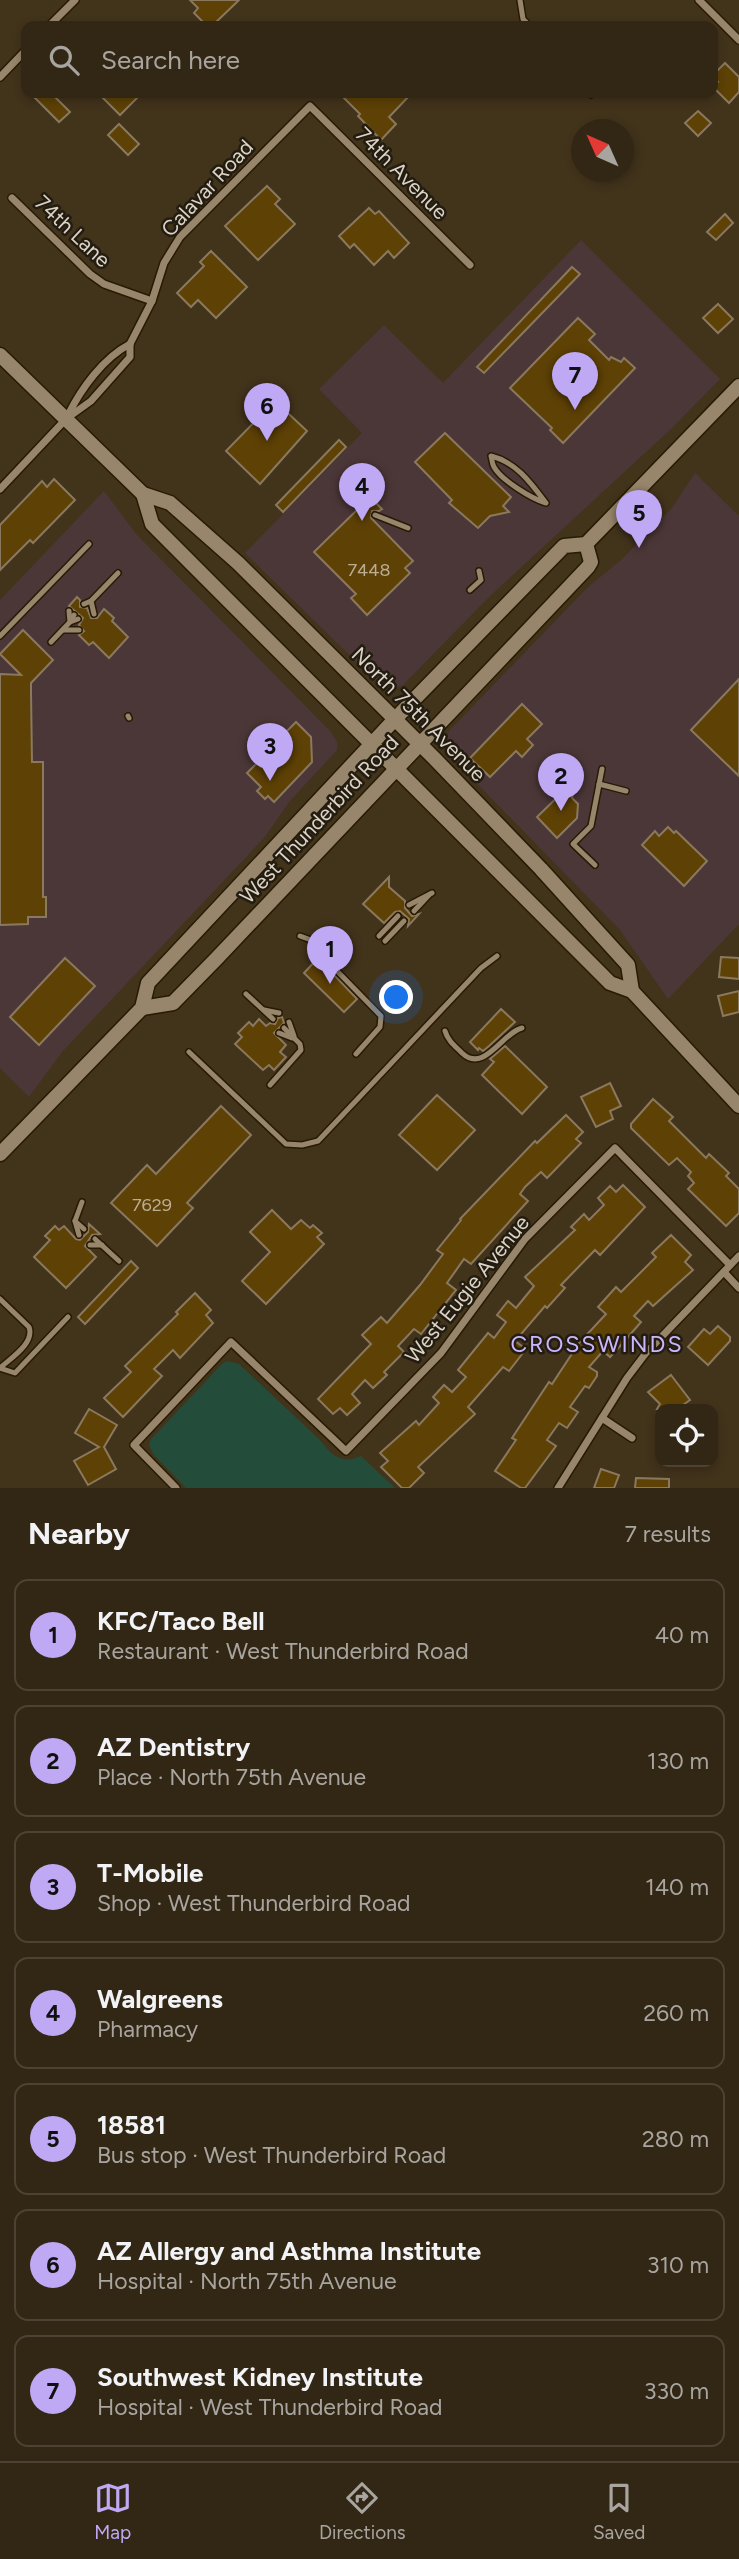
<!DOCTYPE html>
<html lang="en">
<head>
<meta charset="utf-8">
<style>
  body { margin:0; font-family:Figtree,sans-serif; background:#3a2e1d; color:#f1f3f6 }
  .controls { position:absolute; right:21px; bottom:21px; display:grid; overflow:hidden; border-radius:14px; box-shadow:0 4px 10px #0003 }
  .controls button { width:63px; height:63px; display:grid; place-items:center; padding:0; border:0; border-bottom:2px solid #4d4334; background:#322614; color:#f1f3f6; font:35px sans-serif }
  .compass { position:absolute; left:571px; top:119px; width:63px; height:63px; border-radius:50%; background:#322614; box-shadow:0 4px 10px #0003; rotate:315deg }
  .you { position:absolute; left:397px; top:998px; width:24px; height:24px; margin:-18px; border:5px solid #fff; border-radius:50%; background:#1a73e8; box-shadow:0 0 0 10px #1a73e833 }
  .badge { display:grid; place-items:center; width:46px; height:46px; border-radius:50%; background:#bfa8f4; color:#111; font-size:23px; font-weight:700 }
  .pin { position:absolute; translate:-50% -58px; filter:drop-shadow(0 2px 4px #0008) }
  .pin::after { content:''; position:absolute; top:37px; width:24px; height:21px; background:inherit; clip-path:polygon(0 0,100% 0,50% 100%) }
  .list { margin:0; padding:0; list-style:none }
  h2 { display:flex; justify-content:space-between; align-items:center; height:91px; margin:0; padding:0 28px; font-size:30px }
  h2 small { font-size:23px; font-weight:400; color:#a8a5a0 }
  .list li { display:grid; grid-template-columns:46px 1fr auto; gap:21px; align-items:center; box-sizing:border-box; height:112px; margin:0 14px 14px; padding:0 14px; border:2px solid #4d4334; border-radius:14px }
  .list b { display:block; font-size:26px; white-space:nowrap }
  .list p { margin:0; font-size:23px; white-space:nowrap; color:#a8a5a0 }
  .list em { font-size:23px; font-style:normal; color:#a8a5a0 }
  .icon { flex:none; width:38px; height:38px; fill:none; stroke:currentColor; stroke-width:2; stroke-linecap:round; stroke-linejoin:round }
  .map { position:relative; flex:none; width:739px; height:1488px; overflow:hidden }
  .search { position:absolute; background:#322614; box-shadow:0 4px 10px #0003; left:21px; right:21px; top:21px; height:77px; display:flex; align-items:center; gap:18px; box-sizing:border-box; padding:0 24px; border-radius:14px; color:#a8a5a0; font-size:26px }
  .sheet { height:973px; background:#322614 }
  nav { display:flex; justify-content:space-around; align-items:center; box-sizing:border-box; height:98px; border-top:2px solid #4d4334; background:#322614; font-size:19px; color:#a8a5a0 }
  nav a { display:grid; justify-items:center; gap:4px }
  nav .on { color:#bfa8f4 }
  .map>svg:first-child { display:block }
</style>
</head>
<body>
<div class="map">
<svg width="739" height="1488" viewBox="0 0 739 1488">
  <rect width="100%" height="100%" fill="#42331b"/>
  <g fill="#4c3738">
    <path d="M581 240 720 379 672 428 490 596 402 686 392 689 380 685 245 553 362 433 319 389 384 325 443 383Z"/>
    <path d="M695 473 739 516V924L668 999 620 930 451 757 445 747 449 731 588 587 621 560 672 508Z"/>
    <path d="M104 491 137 535 331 732 337 742V750L289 802 264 838 62 1052 29 1097 0 1068V600Z"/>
  </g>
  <path fill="#234d3a" d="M228 1361 239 1364 320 1440C331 1455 342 1465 361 1456L395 1488H186L153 1454 149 1444 151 1439 223 1363Z"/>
  <g fill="#5e4105" stroke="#8a795f" stroke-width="2">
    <path d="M190 0H239L212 26H207L194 13 198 8Z"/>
    <path d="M725 63 739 77V92L729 103 713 87 718 82 713 75Z"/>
    <path d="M30 93H51L70 112 59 122Z"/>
    <path d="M98 93H142L120 115Z"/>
    <path d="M339 93H412L389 117 396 124 381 140 358 116 360 114Z"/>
    <path d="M698 111 711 123 698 136 685 123Z"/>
    <path d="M119 124 139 144 128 155 108 135Z"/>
    <path d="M267 186 280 199 275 204 295 224 258 260 225 226Z"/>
    <path d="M369 208 375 214 379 211 409 243 394 258 388 251 374 265 354 244 350 248 339 236Z"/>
    <path d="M725 214 733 223 716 240 707 232Z"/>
    <path d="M211 251 247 287 216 318 198 300 191 307 177 293 204 266 200 262Z"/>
    <path d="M572 267 580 274 484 373 477 367Z"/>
    <path d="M718 304 733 319 718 333 703 318Z"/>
    <path d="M578 318 595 334 589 340 609 360 611 357 621 362 624 358 635 368 563 443 550 430 552 428 510 388Z"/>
    <path d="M275 401 307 431 260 484 226 451Z"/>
    <path d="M445 433 511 497 503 506 509 512 490 516 478 528 449 503 452 500 415 462Z"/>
    <path d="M339 440 346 447 283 512 276 505Z"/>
    <path d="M54 479 75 500 33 543 30 540 0 570V525L42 481 47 487Z"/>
    <path d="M370 497 382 509 379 511H372L371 518 413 561 405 568 410 573 367 615 351 598 356 594 314 552 359 508 367 507V500Z"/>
    <path d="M77 597 80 600V607L87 608 91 618H97L104 609 114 618 112 621 128 637 109 658 93 642 89 645 79 635 84 631 79 625 83 618 69 606Z"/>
    <path d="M23 630 53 660 31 683V692L32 762H43V897H46V917H28V924L0 925V674L21 675 0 654Z"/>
    <path d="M739 679V776L691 730Z"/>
    <path d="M522 704 542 724 527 739 533 745 522 757 516 751 490 777 470 758Z"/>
    <path d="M296 722 311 737 312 762 274 802 268 796 265 799 257 791 261 787 247 773 257 763 261 767 289 737 285 733Z"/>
    <path d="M577 778 572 798 578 804 577 818 557 838 537 817Z"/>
    <path d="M668 827 674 833 676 831 707 861 684 886 642 845 655 831 659 836Z"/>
    <path d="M389 877V887L405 901V908L412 916 419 914 408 926 409 919 400 911 395 912 384 923 363 904Z"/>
    <path d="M721 957 739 958V979L719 977Z"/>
    <path d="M65 958 95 986 39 1045 10 1017Z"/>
    <path d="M318 958 357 999 344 1012 304 973Z"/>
    <path d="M739 991V1012L723 1016 718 996Z"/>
    <path d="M501 1009 515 1022 489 1046 483 1051 479 1048 478 1050 470 1042Z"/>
    <path d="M282 1017 284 1023 274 1033 286 1045 280 1052 286 1057 274 1070 269 1065 263 1070 235 1044 242 1037 238 1033 249 1022 253 1026 259 1019 266 1026 270 1023 275 1024 278 1018Z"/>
    <path d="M505 1046 547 1087 522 1114 482 1075 494 1062 490 1059Z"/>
    <path d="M610 1083 621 1106 610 1111 613 1119 596 1127 581 1097Z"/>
    <path d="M437 1095 475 1130 437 1170 399 1135Z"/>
    <path d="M653 1099 673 1117 669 1121 706 1158 709 1154 729 1173 726 1176 739 1189V1213L726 1226 688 1189 694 1183 688 1176 691 1172 677 1158 669 1165 631 1128V1124Z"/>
    <path d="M221 1106 251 1135 187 1203 193 1208 157 1246 111 1203 147 1165 156 1174Z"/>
    <path d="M566 1115 583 1132 576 1139 581 1143 547 1178 541 1172 525 1187 520 1194 528 1201 471 1264 464 1259 447 1283 456 1290 421 1334 414 1329 398 1346 404 1352 384 1372 387 1375 373 1388 365 1380 352 1394 360 1403 347 1415 340 1408 333 1414 318 1399 371 1344 362 1335 381 1317 387 1323 420 1285 443 1254 437 1250 461 1220 460 1219 535 1141 537 1143Z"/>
    <path d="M623 1185 645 1207 600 1255 595 1250 561 1285 565 1288 547 1308 545 1306 515 1341 526 1349 509 1371 503 1367 468 1407 475 1414 418 1467 424 1473 409 1488H402L381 1467 388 1461 380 1453 416 1421 419 1425 439 1403 433 1397 444 1385 452 1392 466 1377 458 1370 488 1333 494 1338 506 1322 497 1315 508 1301 516 1308 534 1286 525 1277 575 1230 571 1227 584 1214 589 1220 604 1205 598 1198 610 1186 616 1192Z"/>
    <path d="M272 1210 291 1229 301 1220 310 1228 313 1225 322 1233 317 1237 324 1244 266 1304 242 1281 270 1252 250 1232Z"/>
    <path d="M89 1224 100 1234 92 1235 85 1246 96 1257 66 1288 34 1257 50 1240 45 1236 55 1226 59 1230 64 1226 76 1239 80 1240 88 1232Z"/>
    <path d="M671 1235 691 1255 685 1262 693 1270 653 1306 648 1301 634 1316 641 1322 622 1344 610 1357 603 1351 589 1367 597 1372V1376L589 1388 585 1386 570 1407 578 1412 567 1428 559 1423 547 1440 556 1446 525 1488H521L495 1471 516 1440 512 1438 549 1382 552 1384 579 1343 606 1314 598 1307 616 1287 621 1292 656 1257 652 1253Z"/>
    <path d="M131 1261 138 1268 85 1324 78 1317Z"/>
    <path d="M195 1293 211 1310 206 1315 213 1323 180 1358 173 1350 154 1369 162 1376 123 1417 104 1398 131 1372 125 1366 178 1314 176 1312Z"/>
    <path d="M718 1326 730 1337V1341L708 1365 688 1347 704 1329 710 1334Z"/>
    <path d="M671 1375 690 1400 677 1409H657L660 1404 648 1392Z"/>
    <path d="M89 1409 117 1425 104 1447 116 1469 88 1485 74 1461 99 1447 75 1433Z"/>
    <path d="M601 1469 619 1475 614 1488H594Z"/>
    <path d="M636 1478 669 1479V1488H635Z"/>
  </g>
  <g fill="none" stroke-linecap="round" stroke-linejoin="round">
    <defs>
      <g id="lane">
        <path d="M520 0 523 19 530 26"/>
        <path d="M589 93 591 95"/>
        <path d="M491 456C516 462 531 483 546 503 532 499 501 480 494 467 492 464 492 459 491 456Z"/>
        <path d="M354 494 363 504"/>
        <path d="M375 515 408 528"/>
        <path d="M470 590 481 580 479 571"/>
        <path d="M91 601 94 614"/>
        <path d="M84 604 91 601 118 573"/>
        <path d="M69 611 70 622 78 619"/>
        <path d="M63 630H79"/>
        <path d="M0 636 89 544"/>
        <path d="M51 642 70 622 74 615"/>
        <path d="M128 716 129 718"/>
        <path d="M599 784 626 791"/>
        <path d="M595 865 573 844 591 826 602 769"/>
        <path d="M409 905 432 893"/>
        <path d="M414 911 429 895"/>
        <path d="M300 936 311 940 318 947 337 971 381 1016 380 1027 356 1054"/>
        <path d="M379 936 398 916"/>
        <path d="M385 941 404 921"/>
        <path d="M246 994 273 1019"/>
        <path d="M264 1010 279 1013"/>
        <path d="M289 1022 294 1036"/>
        <path d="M445 1031C448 1041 455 1046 462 1053 484 1074 502 1033 522 1028"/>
        <path d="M279 1033 292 1038"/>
        <path d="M189 1052 286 1144 302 1145 318 1141 481 968 497 956"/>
        <path d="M270 1085 301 1050 300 1044 284 1028"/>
        <path d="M82 1202 75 1221 84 1229"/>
        <path d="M75 1221 79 1235"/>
        <path d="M95 1239 119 1261"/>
        <path d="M90 1245H102"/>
        <path d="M0 1299 29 1327C35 1343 11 1358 0 1368"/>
        <path d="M0 1368 15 1373 68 1317"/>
      </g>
      <g id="street">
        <path d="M699 0 739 40"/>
        <path d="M49 26 75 0"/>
        <path d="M0 77 26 50"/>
        <path d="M12 198 90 274 104 284 152 301"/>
        <path d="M68 415C81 389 103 358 130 344"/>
        <path d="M0 489 66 419 91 401 130 357V344L152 301 164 263 180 237 310 106 470 265"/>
        <path d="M724 1272 739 1288"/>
        <path d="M602 1418 632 1438"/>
        <path d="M176 1488 134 1445 231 1342 346 1451 441 1353 525 1239 615 1148 730 1265"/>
        <path d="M558 1488 627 1378 646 1353 739 1256"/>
      </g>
      <g id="secondary">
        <path d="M0 355 143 494 170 503 238 563 435 759 541 869 628 965 632 991"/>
        <path d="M143 494 152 524 610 983 632 991 739 1106"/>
        <path d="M142 1008 173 1003 218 957 588 567 591 562 586 544"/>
        <path d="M0 1154 142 1008 148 983 395 719 564 546 586 544 739 386"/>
      </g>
    </defs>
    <use href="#lane" stroke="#281a03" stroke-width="8"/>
    <use href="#street" stroke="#281a03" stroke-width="10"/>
    <use href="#secondary" stroke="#281a03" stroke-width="17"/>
    <use href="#lane" stroke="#97866b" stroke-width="5"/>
    <use href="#street" stroke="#97866b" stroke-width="7"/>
    <use href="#secondary" stroke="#97866b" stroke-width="14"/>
  </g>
  <g text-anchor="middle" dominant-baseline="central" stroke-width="5" stroke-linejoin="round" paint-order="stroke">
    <g font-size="18" fill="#bcae95">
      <text x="369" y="570">7448</text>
      <text x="152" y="1205">7629</text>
    </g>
    <g font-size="21" fill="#dcd3c5" stroke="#231c11">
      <text transform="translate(402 173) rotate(45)">74th Avenue</text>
      <text transform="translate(207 188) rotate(-47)">Calavar Road</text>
      <text transform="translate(73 231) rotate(43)">74th Lane</text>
      <text transform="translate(419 714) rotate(45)">North 75th Avenue</text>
      <text transform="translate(319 819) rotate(-47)">West Thunderbird Road</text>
      <text transform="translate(467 1289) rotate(-51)">West Eugie Avenue</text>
    </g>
    <g font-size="23" letter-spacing="2" fill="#cbb6fd" stroke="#231c11">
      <text x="597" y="1344">CROSSWINDS</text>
    </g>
  </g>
</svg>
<div class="controls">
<button><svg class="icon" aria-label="locate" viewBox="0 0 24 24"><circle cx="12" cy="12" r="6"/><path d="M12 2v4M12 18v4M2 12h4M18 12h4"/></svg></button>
</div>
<svg class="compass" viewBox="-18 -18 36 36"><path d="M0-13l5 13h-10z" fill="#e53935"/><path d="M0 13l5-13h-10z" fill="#a8a5a0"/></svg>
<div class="you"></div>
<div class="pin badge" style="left:330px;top:984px">1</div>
<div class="pin badge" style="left:561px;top:811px">2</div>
<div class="pin badge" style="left:270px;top:781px">3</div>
<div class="pin badge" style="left:362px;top:521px">4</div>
<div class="pin badge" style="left:639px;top:548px">5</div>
<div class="pin badge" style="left:267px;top:441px">6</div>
<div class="pin badge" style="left:575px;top:410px">7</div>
<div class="search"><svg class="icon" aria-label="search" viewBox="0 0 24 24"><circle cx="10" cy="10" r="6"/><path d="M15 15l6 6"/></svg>Search here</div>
</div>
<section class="sheet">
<h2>Nearby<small>7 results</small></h2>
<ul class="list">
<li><span class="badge">1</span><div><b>KFC/Taco Bell</b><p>Restaurant · West Thunderbird Road</p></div><em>40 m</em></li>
<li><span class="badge">2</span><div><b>AZ Dentistry</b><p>Place · North 75th Avenue</p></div><em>130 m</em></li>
<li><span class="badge">3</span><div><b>T-Mobile</b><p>Shop · West Thunderbird Road</p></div><em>140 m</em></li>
<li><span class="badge">4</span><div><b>Walgreens</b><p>Pharmacy</p></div><em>260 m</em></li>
<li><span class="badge">5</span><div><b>18581</b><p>Bus stop · West Thunderbird Road</p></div><em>280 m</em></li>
<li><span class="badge">6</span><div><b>AZ Allergy and Asthma Institute</b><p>Hospital · North 75th Avenue</p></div><em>310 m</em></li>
<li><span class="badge">7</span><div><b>Southwest Kidney Institute</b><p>Hospital · West Thunderbird Road</p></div><em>330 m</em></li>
</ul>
</section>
<nav>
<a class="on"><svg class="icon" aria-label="map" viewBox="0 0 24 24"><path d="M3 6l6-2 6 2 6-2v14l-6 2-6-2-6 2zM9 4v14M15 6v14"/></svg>Map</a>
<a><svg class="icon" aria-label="directions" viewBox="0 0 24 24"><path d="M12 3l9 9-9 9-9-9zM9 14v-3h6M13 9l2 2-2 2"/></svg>Directions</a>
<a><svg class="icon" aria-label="saved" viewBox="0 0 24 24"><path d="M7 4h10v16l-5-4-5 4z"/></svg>Saved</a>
</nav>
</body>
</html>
